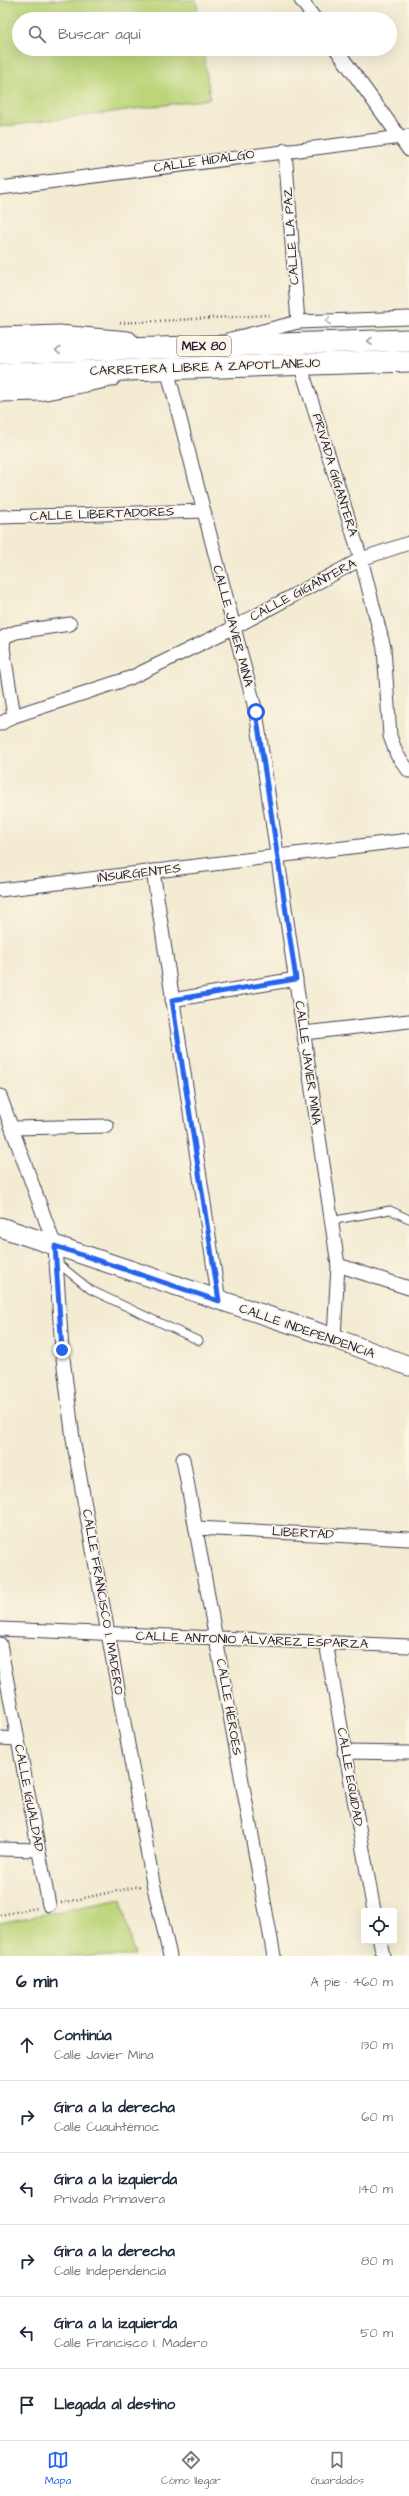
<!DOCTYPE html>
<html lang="es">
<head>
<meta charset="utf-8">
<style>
  body { margin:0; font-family:"Architects Daughter",sans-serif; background:#f6f6f7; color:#1f2937 }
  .controls { position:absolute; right:12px; bottom:12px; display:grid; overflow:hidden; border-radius:4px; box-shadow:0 4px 16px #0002 }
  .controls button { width:36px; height:36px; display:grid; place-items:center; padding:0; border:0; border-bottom:1px solid #e0e1e3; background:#fff; color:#1f2937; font:20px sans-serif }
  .stop { position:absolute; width:12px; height:12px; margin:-9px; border:3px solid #2563eb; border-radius:50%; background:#fff }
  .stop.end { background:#2563eb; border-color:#fff; box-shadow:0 1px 4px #0008 }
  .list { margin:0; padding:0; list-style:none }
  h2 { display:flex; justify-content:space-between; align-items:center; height:52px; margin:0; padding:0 16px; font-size:17px }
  h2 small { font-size:13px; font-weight:400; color:#747a83 }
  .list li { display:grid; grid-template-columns:26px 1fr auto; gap:12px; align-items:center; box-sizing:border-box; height:72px; padding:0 16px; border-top:1px solid #e0e1e3 }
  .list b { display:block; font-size:15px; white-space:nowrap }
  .list p { margin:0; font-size:13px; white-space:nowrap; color:#747a83 }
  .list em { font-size:13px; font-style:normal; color:#747a83 }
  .icon { flex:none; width:22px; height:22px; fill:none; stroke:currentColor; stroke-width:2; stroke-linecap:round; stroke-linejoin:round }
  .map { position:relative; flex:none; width:409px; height:1956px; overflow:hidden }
  .search { position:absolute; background:#fff; box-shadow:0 4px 16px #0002; left:12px; right:12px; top:12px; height:44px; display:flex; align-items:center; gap:10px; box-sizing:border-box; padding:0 14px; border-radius:22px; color:#747a83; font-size:15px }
  .sheet { height:484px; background:#fff }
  nav { display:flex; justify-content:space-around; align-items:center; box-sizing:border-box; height:56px; border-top:1px solid #e0e1e3; background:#fff; font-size:11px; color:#747a83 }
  nav a { display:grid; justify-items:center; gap:2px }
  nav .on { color:#2563eb }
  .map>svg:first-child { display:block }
</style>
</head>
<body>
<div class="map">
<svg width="409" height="1956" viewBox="0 0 409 1956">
  <rect width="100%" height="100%" fill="#fcf5e5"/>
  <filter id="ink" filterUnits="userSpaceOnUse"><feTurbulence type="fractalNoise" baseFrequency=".025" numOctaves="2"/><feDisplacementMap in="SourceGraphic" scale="8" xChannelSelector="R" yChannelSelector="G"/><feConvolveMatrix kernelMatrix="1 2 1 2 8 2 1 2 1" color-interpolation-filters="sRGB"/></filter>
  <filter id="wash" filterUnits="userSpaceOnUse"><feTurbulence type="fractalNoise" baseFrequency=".012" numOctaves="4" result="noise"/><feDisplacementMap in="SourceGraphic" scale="16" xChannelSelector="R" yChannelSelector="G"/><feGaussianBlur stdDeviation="0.9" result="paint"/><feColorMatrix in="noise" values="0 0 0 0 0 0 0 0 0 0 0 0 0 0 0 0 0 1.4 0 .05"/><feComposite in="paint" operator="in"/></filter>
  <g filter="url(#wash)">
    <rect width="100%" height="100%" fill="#f3ebd2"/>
    <g fill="#bcd579" stroke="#6f7c5a">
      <path d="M0 0H196L199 19H19V49H203L210 99 0 127Z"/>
      <path d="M121 1899 134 1956H0V1923Z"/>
    </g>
  </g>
  <g filter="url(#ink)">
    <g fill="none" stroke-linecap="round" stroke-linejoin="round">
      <defs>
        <g id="lane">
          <path d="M330 1221 390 1210 409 1219"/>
          <path d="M56 1262 91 1290 199 1341"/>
        </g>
        <g id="street">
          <path d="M301 0 315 19"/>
          <path d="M336 49 409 150"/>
          <path d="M285 150 298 322"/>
          <path d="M0 188 409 136"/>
          <path d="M231 339 298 322 409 318"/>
          <path d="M300 364 361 559 384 648 390 736 397 755 409 771"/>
          <path d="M167 369 256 712 338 1265 334 1338"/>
          <path d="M0 517 204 511"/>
          <path d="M14 716 3 648 4 637 16 632 70 624"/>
          <path d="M0 724 14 716 130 678 233 628 361 559 409 543"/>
          <path d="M153 871 219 1301"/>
          <path d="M0 890 409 840"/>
          <path d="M172 1000 296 979"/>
          <path d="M304 1033 409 1021"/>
          <path d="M0 1096 55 1246 62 1350 73 1439 153 1883 170 1956"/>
          <path d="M13 1128 107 1126"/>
          <path d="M338 1265 409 1288"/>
          <path d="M183 1459 274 1956"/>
          <path d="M196 1528 409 1539"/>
          <path d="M0 1629 409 1646"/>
          <path d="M326 1643 374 1911"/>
          <path d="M0 1644 49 1905"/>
          <path d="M0 1738 17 1739"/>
          <path d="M344 1752 409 1753"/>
          <path d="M0 1849 38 1850"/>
          <path d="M380 1941 383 1956"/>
        </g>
        <g id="secondary">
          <path d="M0 337 59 335 128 341"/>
          <path d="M0 392 41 391 111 377"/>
          <path d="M0 1227 334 1338 409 1366"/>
        </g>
        <g id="primary">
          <path d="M0 353 409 340"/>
          <path d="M0 374 409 361"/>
        </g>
      </defs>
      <use href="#lane" stroke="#414052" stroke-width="9"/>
      <use href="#street" stroke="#414052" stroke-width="15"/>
      <use href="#secondary" stroke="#414052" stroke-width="21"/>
      <use href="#primary" stroke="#414052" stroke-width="23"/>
      <g stroke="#414052" stroke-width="2.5" stroke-dasharray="1 3" stroke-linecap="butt">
        <path d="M120 323 269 315"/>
        <path d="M61 1903 140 1886"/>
        <path d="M0 1915 37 1908"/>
      </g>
      <use href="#lane" stroke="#fff" stroke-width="7"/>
      <use href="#street" stroke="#fff" stroke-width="13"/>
      <use href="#secondary" stroke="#fff" stroke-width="19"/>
      <use href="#primary" stroke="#fff" stroke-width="21"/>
    </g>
    <defs><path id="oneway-chevron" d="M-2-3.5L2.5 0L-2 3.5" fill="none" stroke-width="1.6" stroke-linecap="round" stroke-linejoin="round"/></defs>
    <g stroke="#9c9ca7">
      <use href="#oneway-chevron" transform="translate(328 321) rotate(178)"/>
      <use href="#oneway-chevron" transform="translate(370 341) rotate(179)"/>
      <use href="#oneway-chevron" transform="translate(58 351) rotate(178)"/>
    </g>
  </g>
  <g fill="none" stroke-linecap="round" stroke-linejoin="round" filter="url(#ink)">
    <path stroke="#2563eb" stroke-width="5" d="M62 1350 55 1246 219 1301 172 1000 296 979 256 712"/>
  </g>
  <g text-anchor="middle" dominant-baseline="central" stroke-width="3.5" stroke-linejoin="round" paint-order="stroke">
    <rect fill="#fcf5e5" stroke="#63616e" stroke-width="1" x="177" y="336" width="54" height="20" rx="3"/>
    <g font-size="12" font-weight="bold" fill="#22223b">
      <text x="204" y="346">MEX 80</text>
    </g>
    <g font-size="13" fill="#22223b" stroke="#fcf5e5">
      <text transform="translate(204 161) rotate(-8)">CALLE HIDALGO</text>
      <text transform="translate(291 236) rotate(-94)">CALLE LA PAZ</text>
      <text transform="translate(205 367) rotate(-2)">CARRETERA LIBRE A ZAPOTLANEJO</text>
      <text transform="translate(335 475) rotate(73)">PRIVADA GIGANTERA</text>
      <text transform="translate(102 514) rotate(-2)">CALLE LIBERTADORES</text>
      <text transform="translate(303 590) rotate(-28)">CALLE GIGANTERA</text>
      <text transform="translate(233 626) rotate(75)">CALLE JAVIER MINA</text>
      <text transform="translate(139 873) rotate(-7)">INSURGENTES</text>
      <text transform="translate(308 1063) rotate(82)">CALLE JAVIER MINA</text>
      <text transform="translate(307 1331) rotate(19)">CALLE INDEPENDENCIA</text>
      <text transform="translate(303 1533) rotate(3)">LIBERTAD</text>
      <text transform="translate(103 1602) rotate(80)">CALLE FRANCISCO I. MADERO</text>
      <text transform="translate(252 1640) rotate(2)">CALLE ANTONIO ÁLVAREZ ESPARZA</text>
      <text transform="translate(229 1707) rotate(80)">CALLE HÉROES</text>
      <text transform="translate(350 1777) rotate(80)">CALLE EQUIDAD</text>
      <text transform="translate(29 1798) rotate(79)">CALLE IGUALDAD</text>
    </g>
  </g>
</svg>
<div class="controls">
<button><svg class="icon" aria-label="locate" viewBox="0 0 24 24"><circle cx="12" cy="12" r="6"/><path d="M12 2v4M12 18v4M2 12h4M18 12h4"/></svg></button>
</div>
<div class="stop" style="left:256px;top:712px"></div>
<div class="stop end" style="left:62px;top:1350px"></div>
<div class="search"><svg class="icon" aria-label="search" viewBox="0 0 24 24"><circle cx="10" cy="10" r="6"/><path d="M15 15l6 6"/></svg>Buscar aquí</div>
</div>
<section class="sheet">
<h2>6 min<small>A pie · 460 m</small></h2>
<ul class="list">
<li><svg class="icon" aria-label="ahead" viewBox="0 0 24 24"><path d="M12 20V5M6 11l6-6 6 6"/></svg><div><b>Continúa</b><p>Calle Javier Mina</p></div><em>130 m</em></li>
<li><svg class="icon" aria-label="right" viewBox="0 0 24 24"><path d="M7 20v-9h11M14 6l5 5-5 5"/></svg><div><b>Gira a la derecha</b><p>Calle Cuauhtémoc</p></div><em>60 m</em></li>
<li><svg class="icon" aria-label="left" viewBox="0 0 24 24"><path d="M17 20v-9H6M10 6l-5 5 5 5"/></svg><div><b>Gira a la izquierda</b><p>Privada Primavera</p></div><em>140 m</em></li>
<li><svg class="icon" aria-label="right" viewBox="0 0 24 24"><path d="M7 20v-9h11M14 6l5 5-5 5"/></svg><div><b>Gira a la derecha</b><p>Calle Independencia</p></div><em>80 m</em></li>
<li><svg class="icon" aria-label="left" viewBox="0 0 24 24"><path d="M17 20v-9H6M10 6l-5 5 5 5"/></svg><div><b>Gira a la izquierda</b><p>Calle Francisco I. Madero</p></div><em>50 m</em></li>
<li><svg class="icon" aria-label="arrive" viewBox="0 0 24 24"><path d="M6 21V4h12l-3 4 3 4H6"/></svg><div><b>Llegada al destino</b></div></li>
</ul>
</section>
<nav>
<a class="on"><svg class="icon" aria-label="map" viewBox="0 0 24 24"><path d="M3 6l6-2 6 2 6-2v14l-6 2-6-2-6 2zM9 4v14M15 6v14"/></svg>Mapa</a>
<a><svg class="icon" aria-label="directions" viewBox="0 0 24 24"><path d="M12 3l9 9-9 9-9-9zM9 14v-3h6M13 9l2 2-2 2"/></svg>Cómo llegar</a>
<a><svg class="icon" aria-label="saved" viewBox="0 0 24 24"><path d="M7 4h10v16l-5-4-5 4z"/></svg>Guardados</a>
</nav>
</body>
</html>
